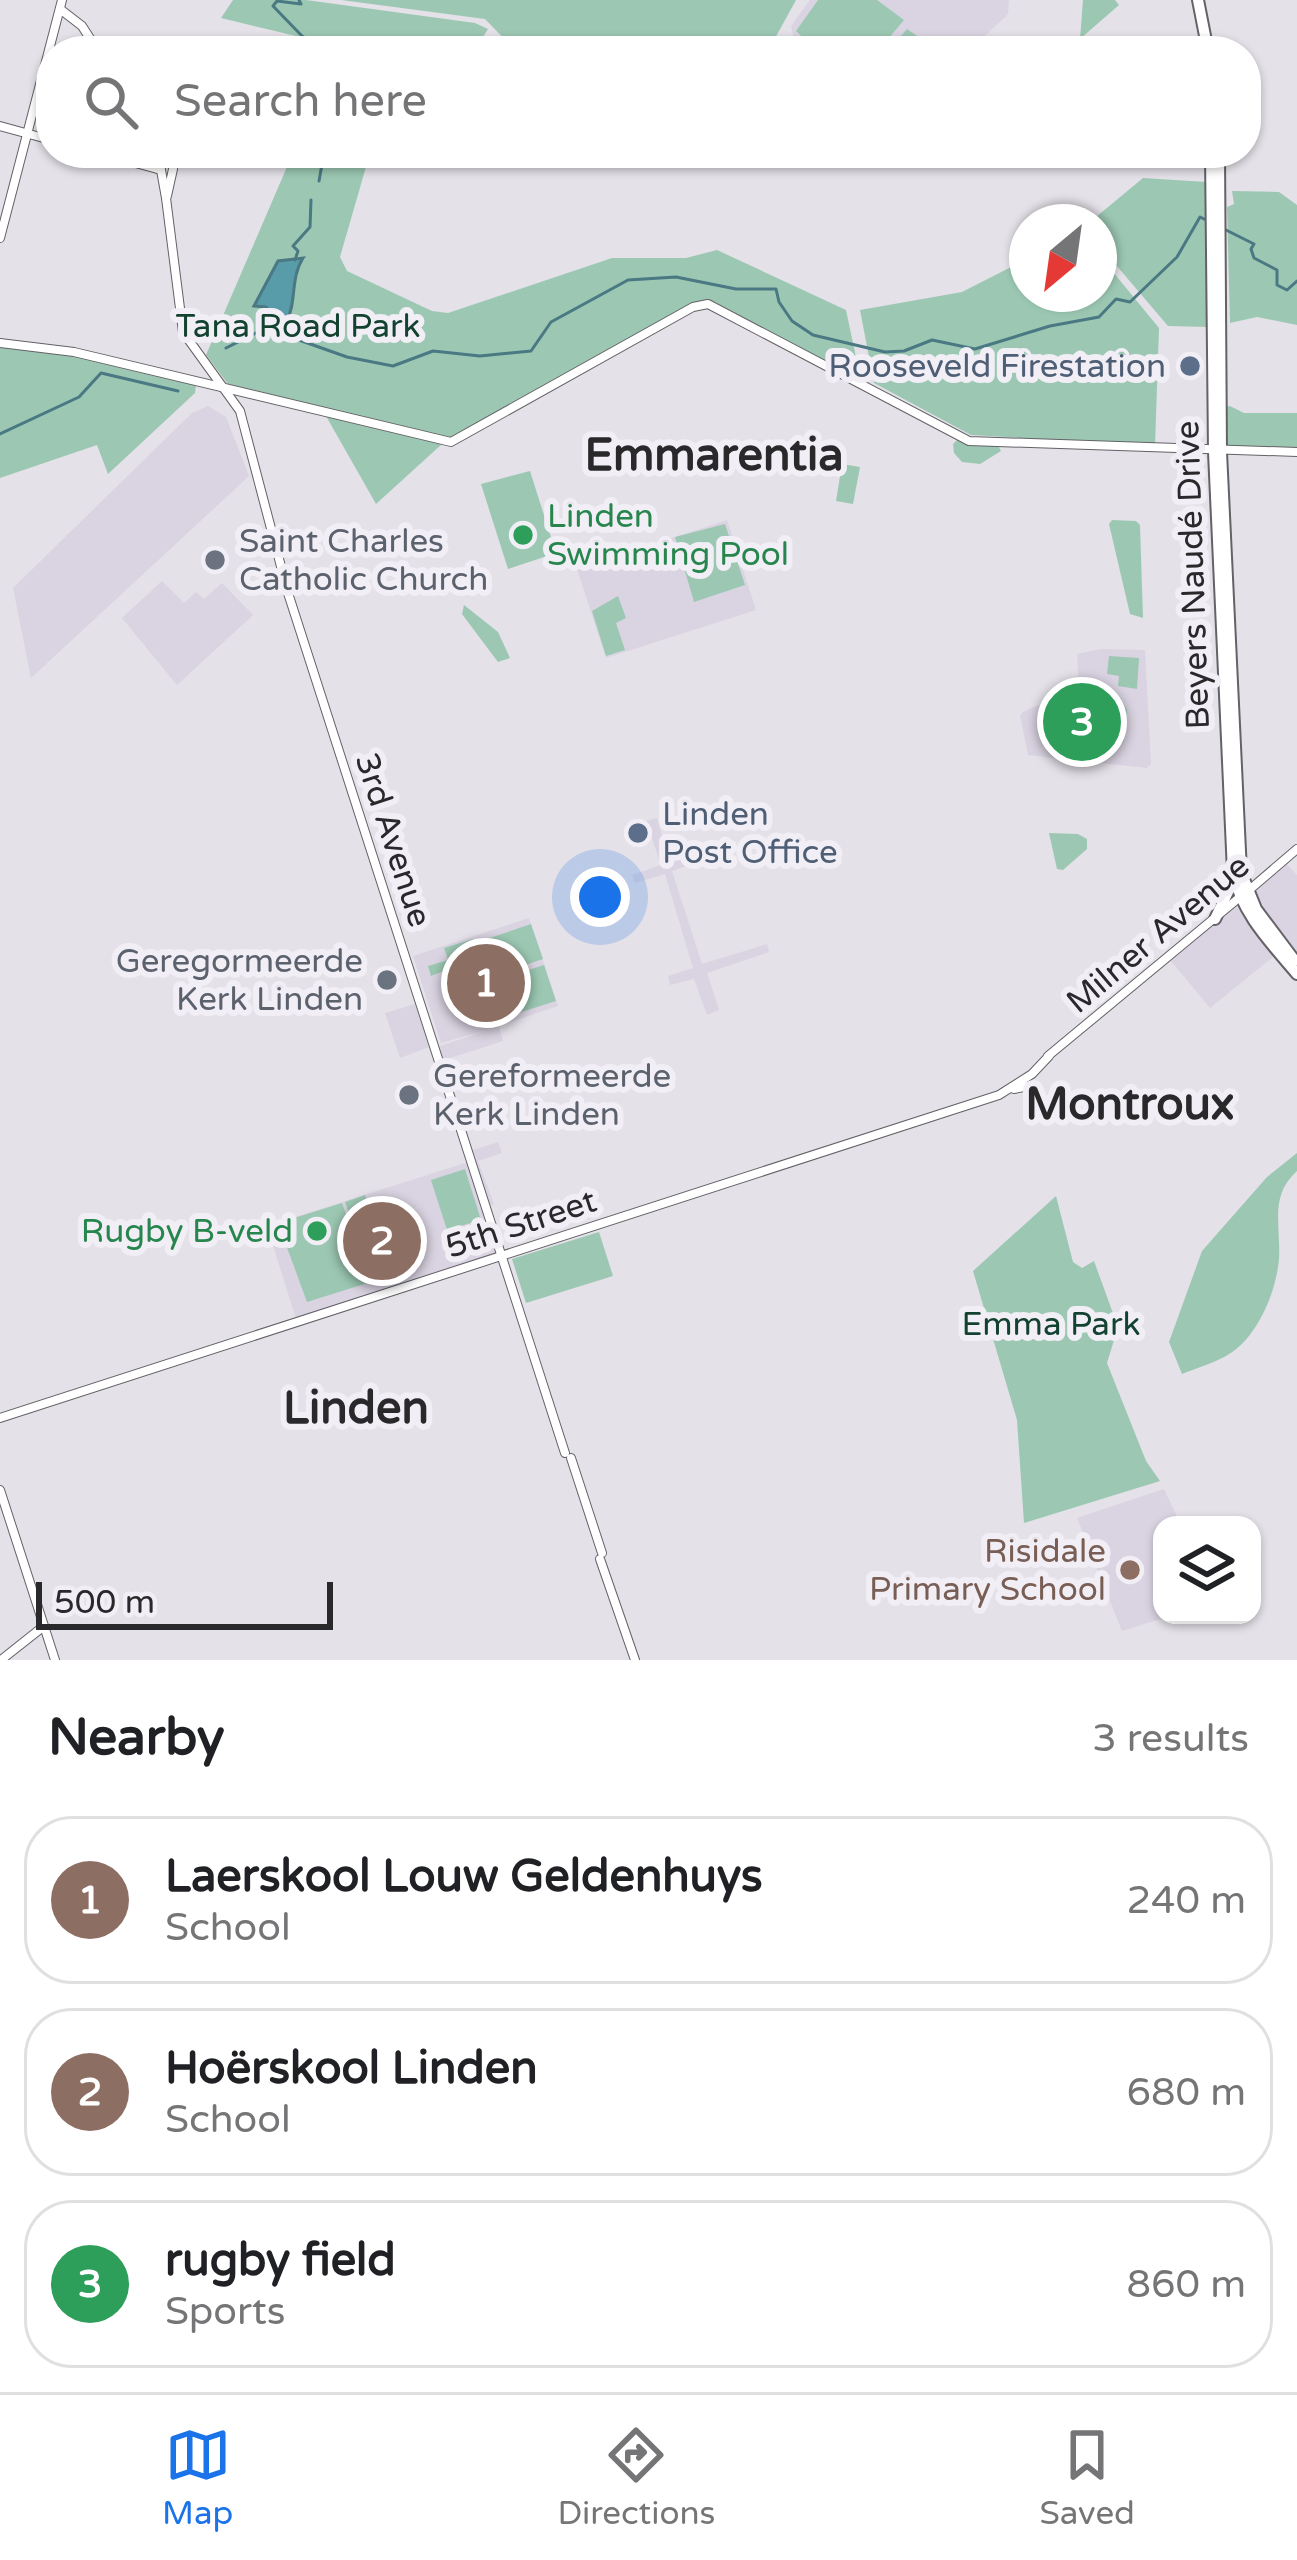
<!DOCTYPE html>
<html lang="en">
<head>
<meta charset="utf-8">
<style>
  body { margin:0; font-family:"Varela Round",sans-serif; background:#f6f6f6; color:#202124 }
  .controls { position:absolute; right:36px; bottom:36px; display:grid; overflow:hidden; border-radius:24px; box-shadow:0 3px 9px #0004 }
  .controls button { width:108px; height:108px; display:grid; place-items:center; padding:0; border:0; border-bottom:3px solid #e0e0e0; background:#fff; color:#202124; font:60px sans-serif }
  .compass { position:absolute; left:1009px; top:204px; width:108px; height:108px; border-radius:50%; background:#fff; box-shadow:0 3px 9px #0004; rotate:209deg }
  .scale { position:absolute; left:36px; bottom:30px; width:297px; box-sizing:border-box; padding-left:12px; border:6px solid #29282b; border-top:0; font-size:33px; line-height:42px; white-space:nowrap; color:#29282b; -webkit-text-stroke:9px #f1eef5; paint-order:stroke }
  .you { position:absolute; left:600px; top:897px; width:42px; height:42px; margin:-30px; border:9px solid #fff; border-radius:50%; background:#1a73e8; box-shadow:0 0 0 18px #1a73e833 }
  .badge { display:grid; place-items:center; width:78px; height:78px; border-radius:50%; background:#1a73e8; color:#fff; font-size:39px; font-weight:700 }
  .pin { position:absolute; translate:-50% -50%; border:6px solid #fff; box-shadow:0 3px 12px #0006 }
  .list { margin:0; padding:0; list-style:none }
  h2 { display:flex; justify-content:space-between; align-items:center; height:156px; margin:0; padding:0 48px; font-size:51px }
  h2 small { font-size:39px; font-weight:400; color:#757577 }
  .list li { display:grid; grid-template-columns:78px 1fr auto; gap:36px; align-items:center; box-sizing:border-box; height:168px; margin:0 24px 24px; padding:0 24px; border:3px solid #e0e0e0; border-radius:48px }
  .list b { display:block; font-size:45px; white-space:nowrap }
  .list p { margin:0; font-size:39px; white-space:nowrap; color:#757577 }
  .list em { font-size:39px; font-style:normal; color:#757577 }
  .icon { flex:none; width:66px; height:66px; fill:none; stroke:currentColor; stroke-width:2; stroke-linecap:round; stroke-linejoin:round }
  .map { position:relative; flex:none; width:1297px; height:1660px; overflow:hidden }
  .search { position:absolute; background:#fff; box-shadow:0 3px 9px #0004; left:36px; right:36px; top:36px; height:132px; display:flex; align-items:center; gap:30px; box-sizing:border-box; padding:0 42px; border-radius:48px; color:#757577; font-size:45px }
  .sheet { height:732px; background:#fff }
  nav { display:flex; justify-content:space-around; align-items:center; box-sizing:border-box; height:168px; border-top:3px solid #e0e0e0; background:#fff; font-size:33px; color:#757577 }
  nav a { display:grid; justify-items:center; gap:6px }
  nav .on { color:#1a73e8 }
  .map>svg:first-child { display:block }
</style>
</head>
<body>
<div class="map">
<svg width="1297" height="1660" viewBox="0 0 1297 1660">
  <rect width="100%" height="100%" fill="#e4e1e8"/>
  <g fill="#dad4e2">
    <path d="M810 0H1009L1008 14 969 51H797L791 26Z"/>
    <path d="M548 153H645V168L548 162Z"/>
    <path d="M208 406 226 417 249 476 31 678 13 588 192 413Z"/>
    <path d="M727 520 756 610 606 658 577 569Z"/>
    <path d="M162 581 184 603 196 592 204 599 222 583 253 615 177 685 122 618Z"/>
    <path d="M1101 649 1145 650 1151 764 1147 768 1028 755 1020 716 1023 712 1074 689 1079 685 1077 654Z"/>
    <path d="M657 818 669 860 692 854 695 863 672 871 702 964 767 944 769 952 707 973 719 1010 707 1015 694 979 670 985 668 976 693 968 665 874 635 883 632 875 661 865 646 821Z"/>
    <path d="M1286 863 1297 875V962L1284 948 1210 1008 1171 961Z"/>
    <path d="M529 918 558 1006 499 1026 503 1041 444 1060 473 1150 498 1142 502 1153 478 1161 494 1204 483 1208 497 1255 296 1319 267 1226 468 1162 431 1049 491 1029 441 1043 413 956Z"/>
    <path d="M415 1004 429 1047 400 1058 385 1013Z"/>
    <path d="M1164 1489 1181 1525H1162V1615H1173L1122 1631 1077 1518Z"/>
  </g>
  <g fill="#9cc8b3">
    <path d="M233 0H306L475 23 488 29 481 40H411L401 51H309L300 37 221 18Z"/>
    <path d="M341 0H796L768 51H516L485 19Z"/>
    <path d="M818 0H877L904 20 878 51H817L796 31Z"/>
    <path d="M1083 0H1115L1119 5 1080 39Z"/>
    <path d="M907 29 939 51H888Z"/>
    <path d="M293 153H370L340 257 347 271 432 311 448 313 612 258H686L717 250 846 310 861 381 715 302 692 303 449 438 228 384 206 355Z"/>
    <path d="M1143 178 1207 182 1209 327 1168 326 1099 245V222H1090Z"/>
    <path d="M1232 191 1279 192 1297 205V325L1257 317 1230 323 1227 207 1234 204Z"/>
    <path d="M1099 255 1159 328 1155 446 971 435 874 383 860 310 962 292 1027 259V294H1099Z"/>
    <path d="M0 342 41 347 196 385 195 393 108 474 97 445 0 478Z"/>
    <path d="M1230 406 1244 413H1297V447H1222L1224 407Z"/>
    <path d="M326 416 442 444 376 504Z"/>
    <path d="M957 440 998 445 1001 451 980 464 962 462 954 453 953 444Z"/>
    <path d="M842 464 860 467 853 504 836 501Z"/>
    <path d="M530 471 556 553 508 569 481 484Z"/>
    <path d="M1112 520 1136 521 1140 525 1143 618 1130 614 1109 524Z"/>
    <path d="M725 524 745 585 694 602 675 537Z"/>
    <path d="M618 596 626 618 616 623 625 650 606 656 592 611Z"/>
    <path d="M464 605 498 632 510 658 498 662 462 614Z"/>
    <path d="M1109 656 1139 658 1137 689 1118 686 1119 676 1107 674Z"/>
    <path d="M1076 693 1120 698 1127 710 1123 743 1038 735 1039 712Z"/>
    <path d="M1049 833 1078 834 1087 839V849L1063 870 1057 869Z"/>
    <path d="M531 924 543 959 487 978 479 957 431 976 428 966 448 960 444 948 473 939 475 943Z"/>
    <path d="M544 965 556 1001 493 1021 482 985Z"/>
    <path d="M1297 1153V1171C1269 1196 1281 1226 1279 1259 1276 1293 1257 1339 1226 1356 1213 1363 1197 1368 1182 1374L1169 1342 1202 1251 1267 1177Z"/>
    <path d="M465 1169 481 1220 447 1230 431 1180Z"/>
    <path d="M365 1195 375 1224 355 1231 345 1202Z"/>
    <path d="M1056 1196 1073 1262 1082 1268 1094 1261 1118 1327 1107 1363 1146 1461 1160 1481 1024 1523 1017 1420 973 1271Z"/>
    <path d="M342 1203 371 1282 307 1302 278 1223Z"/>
    <path d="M406 1216 416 1247 397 1253 386 1222Z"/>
    <path d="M599 1232 613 1276 526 1303 512 1259Z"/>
  </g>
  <path fill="#589ba9" stroke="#4a7883" stroke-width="3" d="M303 258C290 278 297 303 286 323L279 321 266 307 254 306 278 261Z"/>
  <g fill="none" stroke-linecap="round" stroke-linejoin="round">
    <g stroke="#4a7883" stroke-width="3">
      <path d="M299 0 301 4 277 1 273 6 302 36 325 51"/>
      <path d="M319 181 324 153"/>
      <path d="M1226 230 1254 244 1251 249 1254 258 1277 270V285L1287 290 1297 281"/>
      <path d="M295 260 298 251 293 246 310 227 311 200"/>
      <path d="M282 334 347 357 393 366 433 351 480 356 531 351 551 322 628 280 676 277 736 289H776L779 302 792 321 813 335 885 352 904 351 932 340 975 349 1050 326 1099 317 1116 299 1130 302 1177 257 1200 217 1206 220"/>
      <path d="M226 348 260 331 282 334 286 323"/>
      <path d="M0 434 79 397 101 373 178 391"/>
    </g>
    <defs>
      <g id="tertiary">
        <path d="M0 126 51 140"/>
        <path d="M99 153 161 170"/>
        <path d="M1048 1056 1240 897"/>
        <path d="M1014 1089 1028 1086 1035 1089"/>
        <path d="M0 1418 999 1095 1032 1074 1049 1056"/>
      </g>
      <g id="secondary">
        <path d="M60 9 82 26 98 51"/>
        <path d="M151 153 161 170 166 198 183 332 240 411 288 593 565 1453"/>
        <path d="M167 196 173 169"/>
        <path d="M0 238 62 0"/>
        <path d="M0 343 74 352 451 442 693 307 708 304 969 441 1297 452"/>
        <path d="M1248 891 1297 849"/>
        <path d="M571 1458 602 1553"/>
        <path d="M0 1490 55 1660"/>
        <path d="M600 1559 635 1660"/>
        <path d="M1 1660 44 1626"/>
      </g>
      <g id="primary">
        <path d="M1198 0 1208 51"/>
        <path d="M1211 153 1214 452 1233 872C1241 913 1271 943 1297 974"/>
        <path d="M1219 153 1221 452 1241 872 1256 909 1295 961"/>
        <path d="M1215 919 1234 879"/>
      </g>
    </defs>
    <use href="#tertiary" stroke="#646167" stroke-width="10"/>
    <use href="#secondary" stroke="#646167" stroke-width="10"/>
    <use href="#primary" stroke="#646167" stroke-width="14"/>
    <use href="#tertiary" stroke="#fff" stroke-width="8"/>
    <use href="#secondary" stroke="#fff" stroke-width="8"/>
    <use href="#primary" stroke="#fff" stroke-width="10"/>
  </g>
  <g fill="#5c6f8a" stroke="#f1eef5" stroke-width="4.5">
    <circle cx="1190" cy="366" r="12"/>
    <circle cx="638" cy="833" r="12"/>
  </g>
  <g fill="#2e9e5b" stroke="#f1eef5" stroke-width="4.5">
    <circle cx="523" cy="535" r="12"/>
    <circle cx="317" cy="1231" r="12"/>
  </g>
  <g fill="#6b7280" stroke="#f1eef5" stroke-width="4.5">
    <circle cx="215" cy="560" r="12"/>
    <circle cx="387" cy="980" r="12"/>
    <circle cx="409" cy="1095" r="12"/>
  </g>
  <circle fill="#8d6e63" stroke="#f1eef5" stroke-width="4.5" cx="1130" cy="1570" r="12"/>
  <g text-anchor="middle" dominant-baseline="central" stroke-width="12" stroke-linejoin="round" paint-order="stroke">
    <g font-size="33" fill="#134230" stroke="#f1eef5">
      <text x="298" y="326">Tana Road Park</text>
      <text x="1051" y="1324">Emma Park</text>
    </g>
    <g font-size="33" fill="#4e5e75" stroke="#f1eef5" text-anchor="end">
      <text x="1166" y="366">Rooseveld Firestation</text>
      <text x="662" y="814" text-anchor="start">Linden<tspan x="662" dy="38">Post Office</tspan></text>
    </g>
    <g font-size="33" fill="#27864d" stroke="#f1eef5" text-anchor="start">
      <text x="547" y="516">Linden<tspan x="547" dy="38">Swimming Pool</tspan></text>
      <text x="293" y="1231" text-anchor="end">Rugby B-veld</text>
    </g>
    <g font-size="33" fill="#5b616d" stroke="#f1eef5" text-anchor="start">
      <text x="239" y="541">Saint Charles<tspan x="239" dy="38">Catholic Church</tspan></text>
      <text x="363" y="961" text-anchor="end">Geregormeerde<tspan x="363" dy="38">Kerk Linden</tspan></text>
      <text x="433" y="1076">Gereformeerde<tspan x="433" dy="38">Kerk Linden</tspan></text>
    </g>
    <g font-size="33" fill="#29282b" stroke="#f1eef5">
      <text transform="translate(1193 575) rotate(-92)">Beyers Naudé Drive</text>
      <text transform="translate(393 840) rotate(72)">3rd Avenue</text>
      <text transform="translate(1158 934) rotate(-40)">Milner Avenue</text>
      <text transform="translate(521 1224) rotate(-18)">5th Street</text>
    </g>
    <g font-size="33" fill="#785e54" stroke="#f1eef5" text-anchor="end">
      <text x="1106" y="1551">Risidale<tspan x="1106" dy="38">Primary School</tspan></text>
    </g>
    <g font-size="45" font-weight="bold" fill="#29282b" stroke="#f1eef5">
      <text x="714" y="456">Emmarentia</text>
      <text x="1130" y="1105">Montroux</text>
      <text x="356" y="1409">Linden</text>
    </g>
  </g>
</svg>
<div class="controls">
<button><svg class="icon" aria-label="layers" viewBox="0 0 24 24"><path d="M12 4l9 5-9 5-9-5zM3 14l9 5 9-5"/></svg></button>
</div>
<svg class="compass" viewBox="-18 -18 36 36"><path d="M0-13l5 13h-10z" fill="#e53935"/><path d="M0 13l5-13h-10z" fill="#757577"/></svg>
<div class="scale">500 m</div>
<div class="you"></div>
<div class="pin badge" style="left:486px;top:983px;background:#8d6e63">1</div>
<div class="pin badge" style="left:382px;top:1241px;background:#8d6e63">2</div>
<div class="pin badge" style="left:1082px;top:722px;background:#2e9e5b">3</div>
<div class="search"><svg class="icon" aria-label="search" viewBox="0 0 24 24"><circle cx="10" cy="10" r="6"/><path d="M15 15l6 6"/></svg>Search here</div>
</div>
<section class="sheet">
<h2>Nearby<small>3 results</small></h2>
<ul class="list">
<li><span class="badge" style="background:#8d6e63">1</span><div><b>Laerskool Louw Geldenhuys</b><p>School</p></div><em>240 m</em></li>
<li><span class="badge" style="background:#8d6e63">2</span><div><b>Hoërskool Linden</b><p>School</p></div><em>680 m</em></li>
<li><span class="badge" style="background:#2e9e5b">3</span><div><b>rugby field</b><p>Sports</p></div><em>860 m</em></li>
</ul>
</section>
<nav>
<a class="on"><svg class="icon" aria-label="map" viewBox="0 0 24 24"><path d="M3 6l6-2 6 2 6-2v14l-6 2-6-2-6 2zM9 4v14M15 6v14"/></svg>Map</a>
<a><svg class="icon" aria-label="directions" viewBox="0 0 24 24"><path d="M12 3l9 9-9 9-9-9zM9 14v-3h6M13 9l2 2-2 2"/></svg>Directions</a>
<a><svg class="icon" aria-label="saved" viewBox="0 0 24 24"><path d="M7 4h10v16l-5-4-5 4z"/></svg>Saved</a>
</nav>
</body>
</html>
